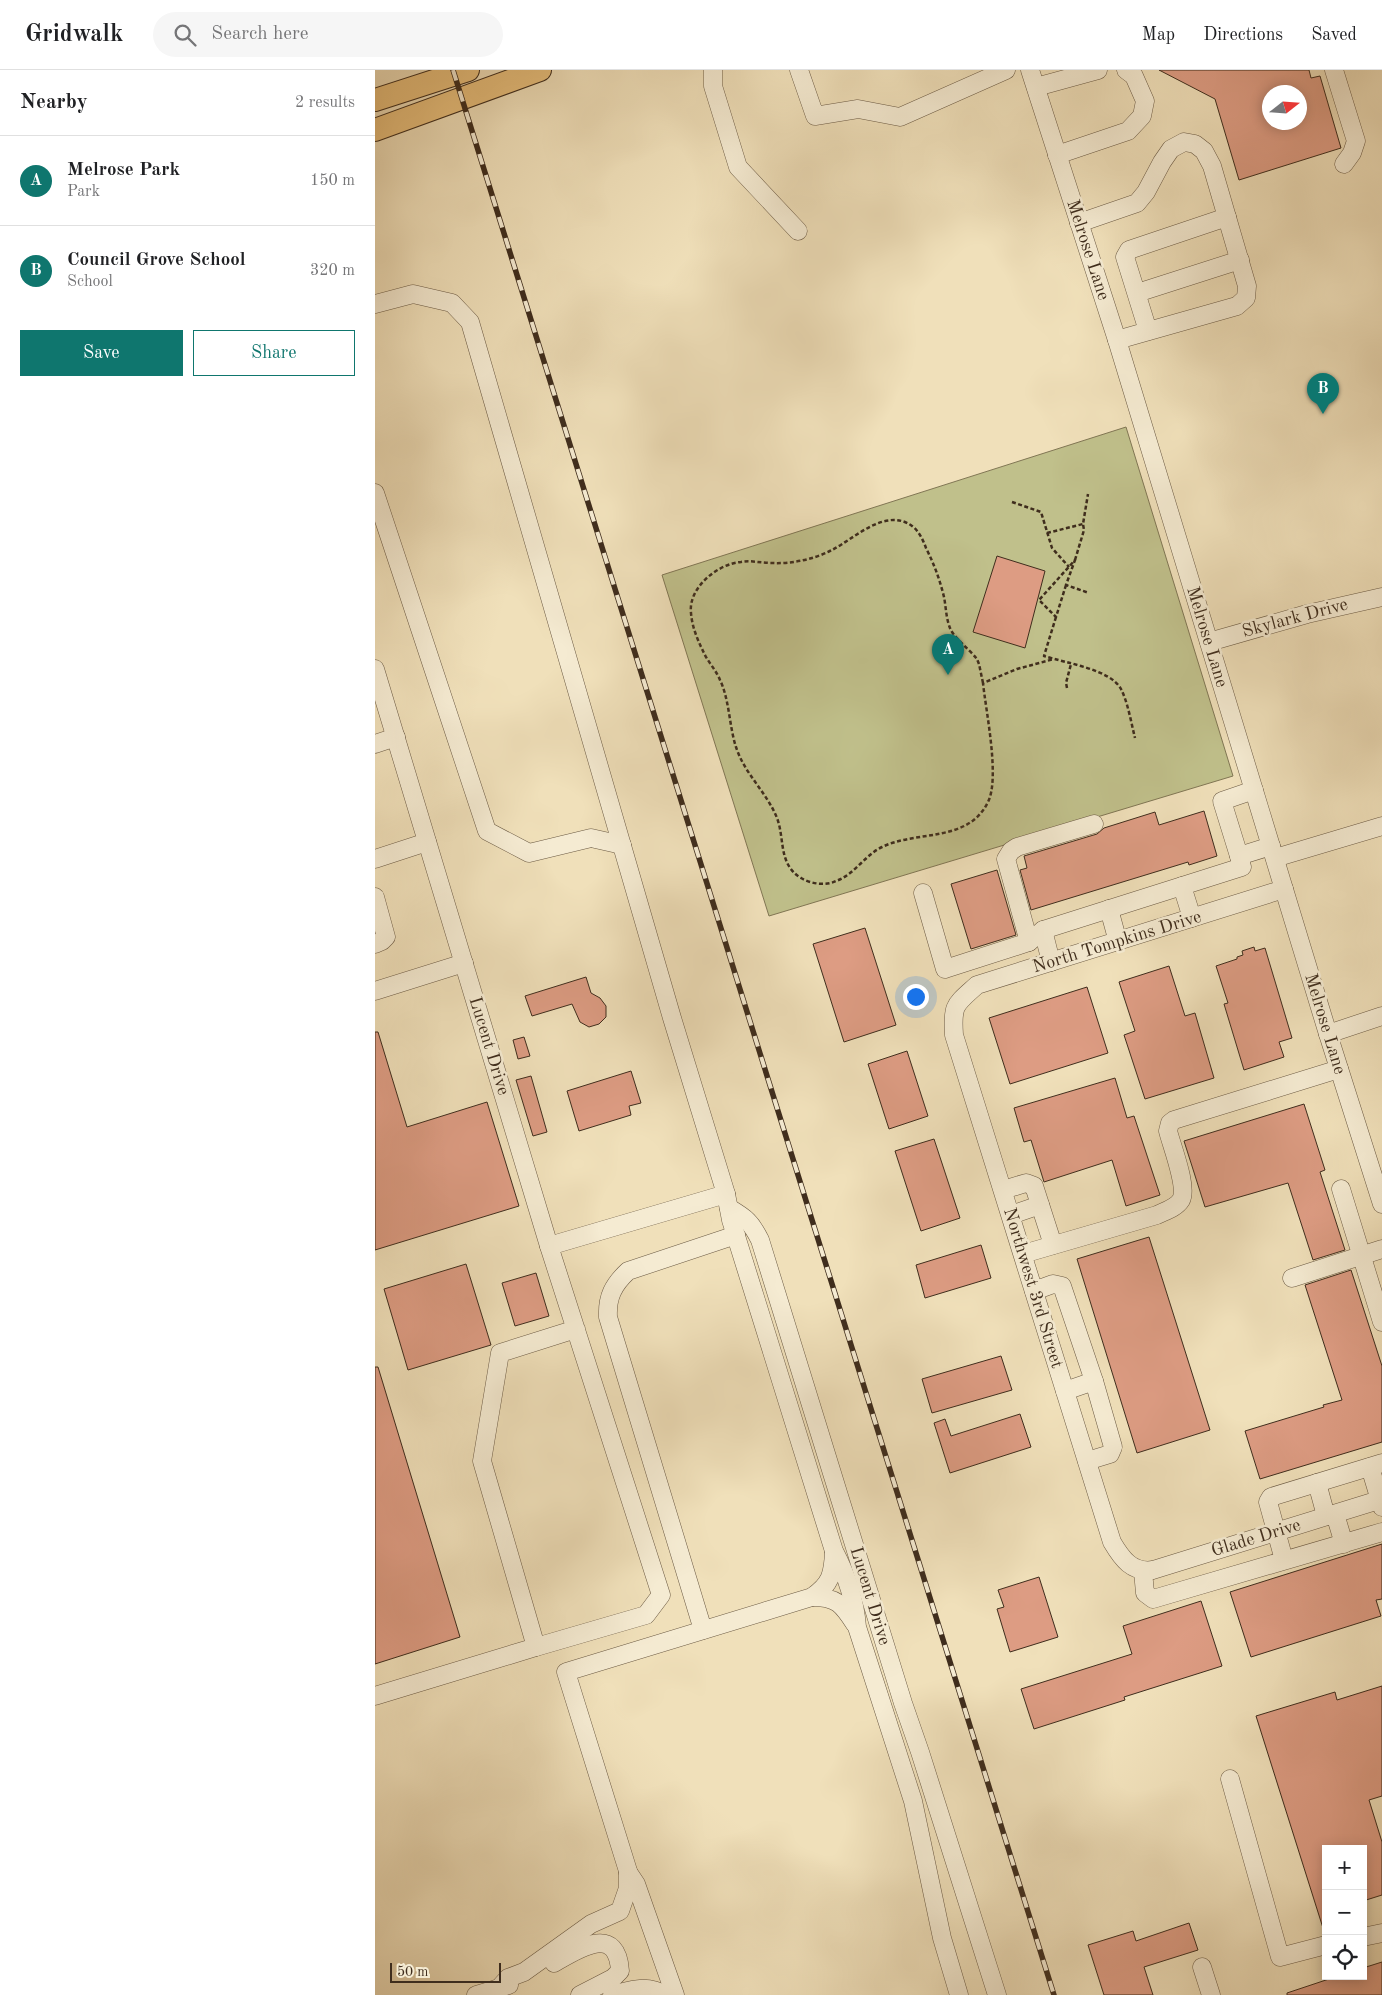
<!DOCTYPE html>
<html lang="en">
<head>
<meta charset="utf-8">
<style>
  body { margin:0; font-family:"Old Standard TT",serif; background:#f6f6f6; color:#202124 }
  .controls { position:absolute; right:15px; bottom:15px; display:grid; overflow:hidden; border-radius:0px; box-shadow:0 2px 12px #0003 }
  .controls button { width:45px; height:45px; display:grid; place-items:center; padding:0; border:0; border-bottom:1px solid #e0e0e0; background:#fff; color:#202124; font:25px sans-serif }
  .compass { position:absolute; left:887px; top:15px; width:45px; height:45px; border-radius:50%; background:#fff; box-shadow:0 2px 12px #0003; rotate:73deg }
  .scale { position:absolute; left:15px; bottom:12px; width:111px; box-sizing:border-box; padding-left:5px; border:2px solid #3f2d1d; border-top:0; font-size:14px; line-height:18px; white-space:nowrap; color:#3f2d1d; -webkit-text-stroke:4px #f5ebd2; paint-order:stroke }
  .you { position:absolute; left:540px; top:926px; width:18px; height:18px; margin:-12px; border:4px solid #fff; border-radius:50%; background:#1a73e8; box-shadow:0 0 0 8px #1a73e833 }
  .badge { display:grid; place-items:center; width:32px; height:32px; border-radius:50%; background:#0f766e; color:#fff; font-size:16px; font-weight:700 }
  .pin { position:absolute; translate:-50% -41px; filter:drop-shadow(0 1px 2px #0008) }
  .pin::after { content:''; position:absolute; top:26px; width:18px; height:15px; background:inherit; clip-path:polygon(0 0,100% 0,50% 100%) }
  .list { margin:0; padding:0; list-style:none }
  h2 { display:flex; justify-content:space-between; align-items:center; height:65px; margin:0; padding:0 20px; font-size:21px }
  h2 small { font-size:16px; font-weight:400; color:#757577 }
  .list li { display:grid; grid-template-columns:32px 1fr auto; gap:15px; align-items:center; box-sizing:border-box; height:90px; padding:0 20px; border-top:1px solid #e0e0e0 }
  .list b { display:block; font-size:19px; white-space:nowrap }
  .list p { margin:0; font-size:16px; white-space:nowrap; color:#757577 }
  .list em { font-size:16px; font-style:normal; color:#757577 }
  .actions { display:flex; gap:10px; padding:15px 20px }
  .actions a { flex:1; padding:11px 0; border:1px solid #0f766e; border-radius:0px; text-align:center; font-size:18px; color:#0f766e }
  .actions .main { background:#0f766e; color:#fff }
  .icon { flex:none; width:28px; height:28px; fill:none; stroke:currentColor; stroke-width:2; stroke-linecap:round; stroke-linejoin:round }
  .map { position:relative; flex:none; width:1007px; height:1925px; overflow:hidden }
  header { display:flex; align-items:center; gap:30px; box-sizing:border-box; height:70px; padding:0 25px; background:#fff; border-bottom:1px solid #e0e0e0 }
  header strong { font-size:24px }
  nav { display:flex; gap:28px; margin-inline-start:auto; font-size:18px }
  .search { width:350px; height:45px; background:#f6f6f6; display:flex; align-items:center; gap:12px; box-sizing:border-box; padding:0 18px; border-radius:28px; color:#757577; font-size:19px }
  main { display:flex }
  aside { flex:1; background:#fff }
  .map>svg:first-child { display:block }
</style>
</head>
<body>
<header>
<strong>Gridwalk</strong>
<div class="search"><svg class="icon" aria-label="search" viewBox="0 0 24 24"><circle cx="10" cy="10" r="6"/><path d="M15 15l6 6"/></svg>Search here</div>
<nav><a>Map</a><a>Directions</a><a>Saved</a></nav>
</header>
<main>
<aside>
<h2>Nearby<small>2 results</small></h2>
<ul class="list">
<li><span class="badge">A</span><div><b>Melrose Park</b><p>Park</p></div><em>150 m</em></li>
<li><span class="badge">B</span><div><b>Council Grove School</b><p>School</p></div><em>320 m</em></li>
</ul>
<div class="actions"><a class="main">Save</a><a>Share</a></div>
</aside>
<div class="map">
<svg width="1007" height="1925" viewBox="0 0 1007 1925">
  <rect width="100%" height="100%" fill="#f0e0ba"/>
  <filter id="stains"><feTurbulence type="fractalNoise" baseFrequency=".004" numOctaves="4"/><feColorMatrix values="0 0 0 0 .2 0 0 0 0 .09 0 0 0 0 .02 0 0 0 .5 -.17"/></filter>
  <radialGradient id="worn" r=".72"><stop offset=".6" stop-color="#630" stop-opacity="0"/><stop offset="1" stop-color="#630" stop-opacity=".3"/></radialGradient>
  <path fill="#c0c08b" stroke="#807654" d="M751 357 858 706 394 846 287 505Z"/>
  <g fill="#dd9c83" stroke="#3f2d1d" fill-rule="evenodd">
    <path d="M784 0H934L936 8 945 6 966 78 864 110 840 29ZM894 22H924V52H894Z"/>
    <path d="M622 486 670 501 650 578 598 562Z"/>
    <path d="M829 741 842 786 814 795 813 792 656 840 645 800 652 798 649 786 722 764 729 758 780 742 784 755Z"/>
    <path d="M622 800 641 865 596 879 576 814Z"/>
    <path d="M490 858 521 955 469 972 438 874Z"/>
    <path d="M879 877 880 881 890 878 917 968 904 972 909 987 869 1000 849 934 853 933 841 896 862 889V887L868 885 867 881Z"/>
    <path d="M794 896 810 946 820 943 839 1008 770 1029 749 965 760 961 744 912Z"/>
    <path d="M211 907 216 923 225 928 231 936V947L224 954 214 957 205 952 197 934 157 946 150 926Z"/>
    <path d="M712 917 733 983 635 1014 614 948Z"/>
    <path d="M0 962H3L32 1057 112 1032 144 1136 0 1180Z"/>
    <path d="M149 967 155 986 143 989 138 970Z"/>
    <path d="M532 981 553 1046 514 1059 493 994Z"/>
    <path d="M256 1001 266 1033 254 1036 256 1045 204 1061 192 1021Z"/>
    <path d="M156 1006 172 1062 158 1066 141 1010Z"/>
    <path d="M740 1008 752 1048 759 1046 785 1125 751 1136 737 1090 669 1112 656 1070 649 1072 639 1038Z"/>
    <path d="M929 1034 950 1100 945 1102 970 1180 938 1190 913 1113 830 1137 809 1071Z"/>
    <path d="M559 1069 585 1148 546 1161 520 1081Z"/>
    <path d="M774 1167 835 1360 762 1383 702 1189Z"/>
    <path d="M606 1175 616 1208 550 1228 541 1195Z"/>
    <path d="M91 1194 116 1275 33 1300 9 1219Z"/>
    <path d="M976 1200 1007 1296V1372L885 1409 870 1361 949 1337 948 1335 967 1330 930 1215Z"/>
    <path d="M161 1203 174 1246 140 1256 127 1213Z"/>
    <path d="M626 1286 637 1320 557 1343 547 1309Z"/>
    <path d="M0 1297H3L85 1567 0 1594Z"/>
    <path d="M645 1344 656 1377 575 1403 559 1353 570 1349 576 1366Z"/>
    <path d="M1007 1474V1529L1001 1530 1006 1546 876 1587 855 1522Z"/>
    <path d="M664 1507 683 1567 635 1582 622 1539 629 1537 623 1520Z"/>
    <path d="M826 1531 847 1596 749 1627 750 1630 659 1659 646 1619 757 1584 748 1556Z"/>
    <path d="M1007 1616V1726L994 1730 1007 1772V1825L988 1831V1779H951V1858H948L881 1646 960 1622 962 1630Z"/>
    <path d="M814 1853 823 1880 769 1897 778 1925H729L713 1875 758 1861 761 1871Z"/>
    <path d="M1007 1892V1925H912V1923L963 1906H988V1898Z"/>
  </g>
  <g fill="none" stroke-linecap="round" stroke-linejoin="round">
    <defs>
      <g id="minor">
        <path d="M338 0V16L363 97 423 161"/>
        <path d="M424 0 440 46 483 39 525 47 631 0"/>
        <path d="M655 0 742 270 953 964 1007 1134"/>
        <path d="M959 0 981 71 977 83 969 94"/>
        <path d="M661 17 723 0"/>
        <path d="M682 85 753 61 767 46 770 31 759 6 751 0"/>
        <path d="M704 153 762 133 771 122 787 92 796 79 809 72 820 74 829 81 837 96 872 216 871 228 862 236 742 270"/>
        <path d="M762 223 865 190"/>
        <path d="M0 234 38 224 77 233 95 252 297 948 351 1124 356 1150 459 1481C471 1504 480 1531 482 1557L538 1731 567 1868 584 1925"/>
        <path d="M773 261 750 187 754 180 852 147"/>
        <path d="M0 423 112 761 154 783 216 768 247 775"/>
        <path d="M834 572 932 544 1007 527"/>
        <path d="M0 599 174 1176 351 1124"/>
        <path d="M0 674 21 667"/>
        <path d="M864 786 847 731 879 720"/>
        <path d="M900 788 1007 756"/>
        <path d="M0 789 52 772"/>
        <path d="M909 819 602 915C580 935 577 934 579 965L737 1472C747 1489 757 1503 778 1500L1007 1429"/>
        <path d="M548 823 570 899 654 872 668 860"/>
        <path d="M0 827 11 867 7 871 0 874"/>
        <path d="M734 839 743 872"/>
        <path d="M817 848 807 816 867 797 864 786 896 776"/>
        <path d="M654 872 631 789 636 781 642 777 719 754"/>
        <path d="M676 892 668 860 807 816"/>
        <path d="M0 921 89 893"/>
        <path d="M953 964 1007 946"/>
        <path d="M966 1119 1007 1252"/>
        <path d="M628 1120 651 1113 659 1116 678 1175"/>
        <path d="M354 1138C371 1148 376 1152 385 1170L528 1633 545 1682 622 1925"/>
        <path d="M636 1145 665 1135"/>
        <path d="M174 1176 286 1525 271 1545 161 1577 107 1391 125 1283 201 1259"/>
        <path d="M648 1184 782 1145C790 1141 801 1138 806 1130 813 1117 797 1077 793 1061L795 1053 799 1050 964 999"/>
        <path d="M917 1208 1007 1179"/>
        <path d="M659 1221 678 1214 687 1216 719 1311 690 1321"/>
        <path d="M712 1391 735 1384 738 1377 719 1311"/>
        <path d="M995 1397 1007 1437"/>
        <path d="M942 1413 951 1446"/>
        <path d="M960 1444 969 1474"/>
        <path d="M909 1490 893 1432 896 1427 1007 1393"/>
        <path d="M768 1501 770 1523 778 1529 1007 1462"/>
        <path d="M437 1527C462 1527 467 1534 480 1554"/>
        <path d="M328 1560 233 1247C232 1227 238 1215 253 1201L361 1165"/>
        <path d="M0 1626 161 1577"/>
        <path d="M855 1709 905 1887 951 1875"/>
        <path d="M253 1802 261 1814 300 1925"/>
        <path d="M988 1867 1007 1863"/>
        <path d="M179 1893C203 1879 242 1853 245 1901L238 1908 205 1925"/>
        <path d="M827 1897 836 1925"/>
        <path d="M124 1918 133 1908 149 1902 216 1854 245 1841 253 1818V1801L191 1602 437 1527C456 1514 458 1504 459 1482"/>
        <path d="M101 1925 134 1915"/>
        <path d="M237 1925C257 1920 272 1914 290 1925"/>
      </g>
      <g id="major">
        <path d="M0 30 93 0"/>
        <path d="M0 60 165 0"/>
      </g>
    </defs>
    <use href="#minor" stroke="#6b5a44" stroke-width="19"/>
    <use href="#major" stroke="#3f2d1d" stroke-width="24"/>
    <g stroke="#3f2d1d" stroke-width="2.5" stroke-dasharray="4 2.5" stroke-linecap="butt">
      <path d="M637 432 666 442 677 478 694 497"/>
      <path d="M672 463 708 454"/>
      <path d="M700 490 709 460 708 454 713 424"/>
      <path d="M691 515 681 547 664 530 700 490 691 515 714 523"/>
      <path d="M681 547 669 586C690 593 735 599 746 619 753 633 756 652 760 668"/>
      <path d="M608 613 604 594 602 589C595 580 578 567 575 558 571 548 571 537 569 527 565 510 559 494 551 478 548 470 544 461 537 456 511 437 480 468 457 480 440 489 417 494 397 493 386 493 376 490 366 492 342 494 313 518 316 543 317 557 323 571 329 583 333 592 341 600 345 610 355 631 354 658 362 680 371 705 392 723 402 748 410 769 403 794 426 808 436 814 451 816 461 811 479 805 490 785 507 777 542 760 593 773 613 732 625 708 611 642 608 613L642 599 679 589"/>
      <path d="M692 618 691 613 696 594"/>
    </g>
    <use href="#minor" stroke="#f5ebd2" stroke-width="18"/>
    <use href="#major" stroke="#e8c07d" stroke-width="22"/>
    <defs>
      <path id="rail" d="M78 0 679 1925"/>
    </defs>
    <use href="#rail" stroke="#3f2d1d" stroke-width="5.5"/>
    <use href="#rail" stroke="#f5ebd2" stroke-width="4" stroke-dasharray="11" stroke-linecap="butt"/>
  </g>
  <g text-anchor="middle" dominant-baseline="central" stroke-width="5" stroke-linejoin="round" paint-order="stroke">
    <g font-size="18" fill="#3f2d1d" stroke="#f5ebd2">
      <text transform="translate(713 180) rotate(72)">Melrose Lane</text>
      <text transform="translate(920 548) rotate(-15)">Skylark Drive</text>
      <text transform="translate(832 567) rotate(73)">Melrose Lane</text>
      <text transform="translate(742 872) rotate(-17)">North Tompkins Drive</text>
      <text transform="translate(950 954) rotate(73)">Melrose Lane</text>
      <text transform="translate(114 976) rotate(73)">Lucent Drive</text>
      <text transform="translate(658 1218) rotate(73)">Northwest 3rd Street</text>
      <text transform="translate(881 1468) rotate(-17)">Glade Drive</text>
      <text transform="translate(495 1526) rotate(73)">Lucent Drive</text>
    </g>
  </g>
  <rect width="100%" height="100%" filter="url(#stains)"/>
  <rect width="100%" height="100%" fill="url(#worn)"/>
</svg>
<div class="controls">
<button>+</button>
<button>−</button>
<button><svg class="icon" aria-label="locate" viewBox="0 0 24 24"><circle cx="12" cy="12" r="6"/><path d="M12 2v4M12 18v4M2 12h4M18 12h4"/></svg></button>
</div>
<svg class="compass" viewBox="-18 -18 36 36"><path d="M0-13l5 13h-10z" fill="#e53935"/><path d="M0 13l5-13h-10z" fill="#757577"/></svg>
<div class="scale">50 m</div>
<div class="you"></div>
<div class="pin badge" style="left:573px;top:605px">A</div>
<div class="pin badge" style="left:948px;top:344px">B</div>
</div>
</main>
</body>
</html>
